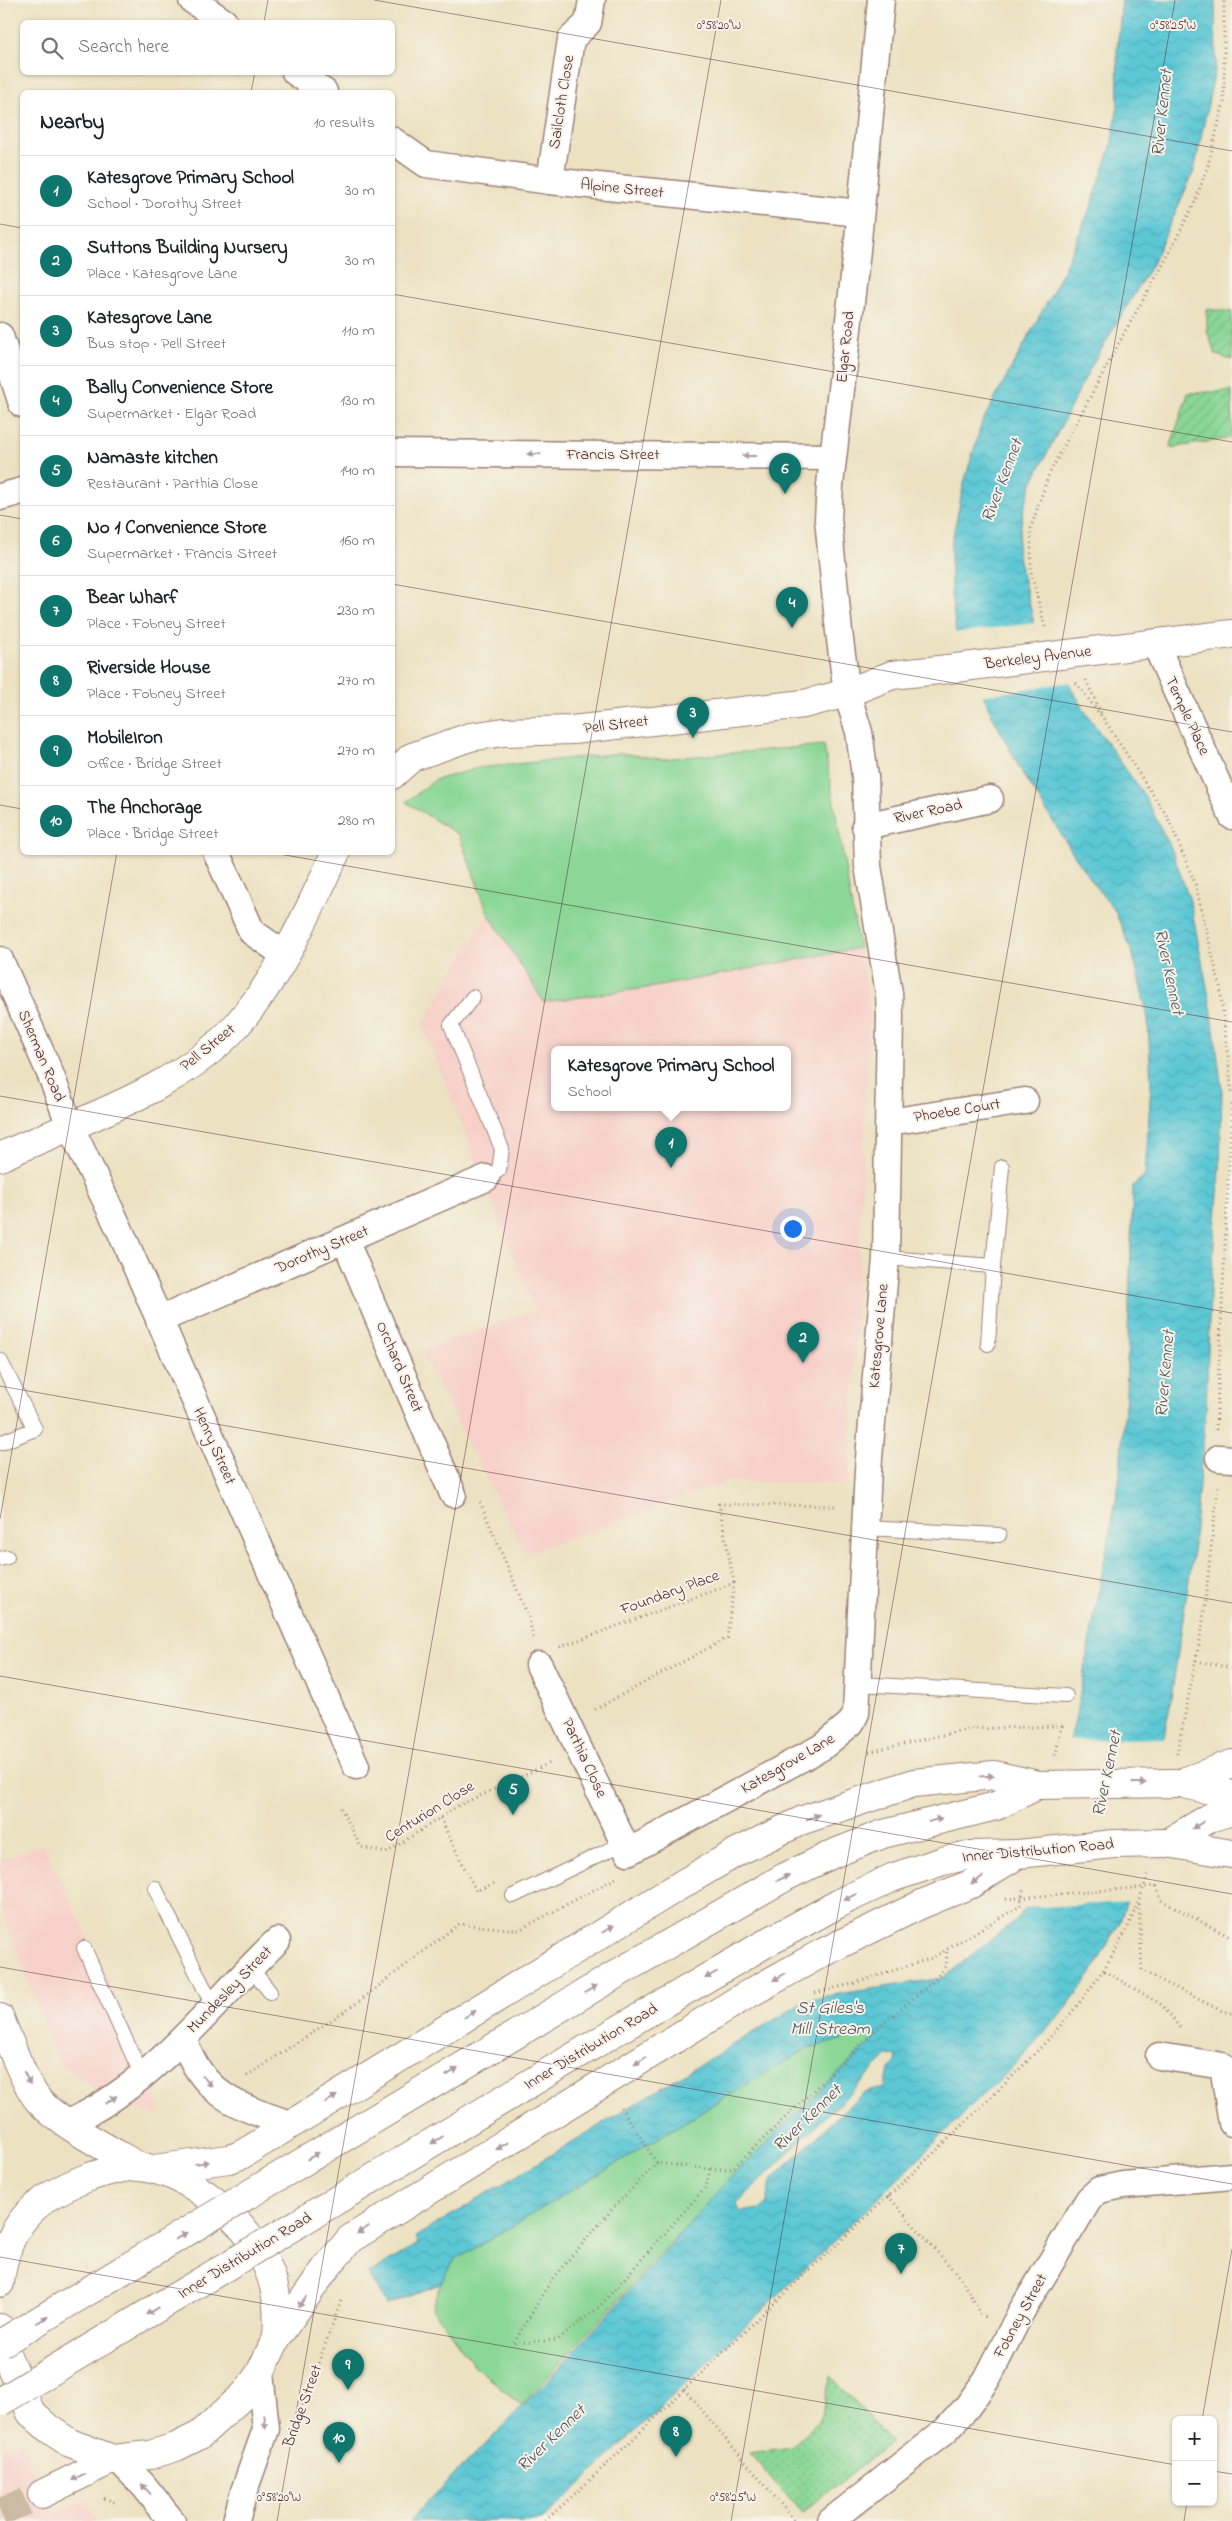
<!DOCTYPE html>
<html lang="en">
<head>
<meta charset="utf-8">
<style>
  body { margin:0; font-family:"Indie Flower",sans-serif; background:#f2f2f2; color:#202124 }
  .controls { position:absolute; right:15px; bottom:15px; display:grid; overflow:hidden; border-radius:8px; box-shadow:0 1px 4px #0004 }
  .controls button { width:45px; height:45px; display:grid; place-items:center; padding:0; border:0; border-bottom:1px solid #e0e0e0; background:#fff; color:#202124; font:25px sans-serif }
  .you { position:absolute; left:792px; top:1228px; width:18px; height:18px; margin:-12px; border:4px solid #fff; border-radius:50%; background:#1a73e8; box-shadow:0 0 0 8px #1a73e833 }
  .badge { display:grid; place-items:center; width:32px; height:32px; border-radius:50%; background:#0f766e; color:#fff; font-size:16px; font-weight:700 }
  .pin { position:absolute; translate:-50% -41px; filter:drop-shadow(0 1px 2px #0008) }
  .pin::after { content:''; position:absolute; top:26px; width:18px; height:15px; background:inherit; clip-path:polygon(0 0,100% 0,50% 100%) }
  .popup { position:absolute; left:551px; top:1046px; width:240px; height:65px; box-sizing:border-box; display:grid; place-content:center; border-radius:8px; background:#fff; filter:drop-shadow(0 1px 4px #0005); font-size:16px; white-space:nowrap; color:#757577 }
  .popup b { font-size:19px; color:#202124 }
  .popup::after { content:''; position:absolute; left:50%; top:100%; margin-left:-10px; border:10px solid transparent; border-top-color:#fff }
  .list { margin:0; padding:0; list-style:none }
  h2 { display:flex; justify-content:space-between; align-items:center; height:65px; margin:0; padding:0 20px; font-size:21px }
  h2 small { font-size:16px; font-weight:400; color:#757577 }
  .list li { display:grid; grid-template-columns:32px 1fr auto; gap:15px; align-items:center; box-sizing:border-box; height:70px; padding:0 20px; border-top:1px solid #e0e0e0 }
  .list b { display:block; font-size:19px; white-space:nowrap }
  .list p { margin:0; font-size:16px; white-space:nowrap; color:#757577 }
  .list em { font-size:16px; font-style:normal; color:#757577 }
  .icon { flex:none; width:28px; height:28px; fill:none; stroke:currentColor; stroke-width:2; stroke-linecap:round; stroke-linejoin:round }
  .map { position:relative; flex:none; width:1232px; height:2521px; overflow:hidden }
  .search { position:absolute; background:#fff; box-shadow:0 1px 4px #0004; left:20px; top:20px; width:375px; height:55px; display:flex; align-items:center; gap:12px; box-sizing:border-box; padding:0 18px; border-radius:8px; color:#757577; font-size:19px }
  .panel { position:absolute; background:#fff; box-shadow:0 1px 4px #0004; left:20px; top:90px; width:375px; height:765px; border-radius:8px }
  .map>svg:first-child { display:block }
</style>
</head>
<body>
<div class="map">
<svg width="1232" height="2521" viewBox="0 0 1232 2521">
  <defs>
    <pattern id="grass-dots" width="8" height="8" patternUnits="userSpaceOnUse" patternTransform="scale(1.25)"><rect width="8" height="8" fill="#8ad796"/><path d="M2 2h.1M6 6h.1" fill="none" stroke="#79b881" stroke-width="1.8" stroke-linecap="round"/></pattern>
    <pattern id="garden-furrows" width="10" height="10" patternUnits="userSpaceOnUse" patternTransform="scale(1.25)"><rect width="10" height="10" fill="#8ad796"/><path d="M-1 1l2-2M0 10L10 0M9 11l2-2" fill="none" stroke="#79b881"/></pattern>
    <pattern id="water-waves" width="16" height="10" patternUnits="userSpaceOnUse" patternTransform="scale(1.25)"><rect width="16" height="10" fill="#5cc8d5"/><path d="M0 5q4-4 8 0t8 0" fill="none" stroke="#52abb7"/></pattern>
  </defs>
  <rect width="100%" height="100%" fill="#f7f3e8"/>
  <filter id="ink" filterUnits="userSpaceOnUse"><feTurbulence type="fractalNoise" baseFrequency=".02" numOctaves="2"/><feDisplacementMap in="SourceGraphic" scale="10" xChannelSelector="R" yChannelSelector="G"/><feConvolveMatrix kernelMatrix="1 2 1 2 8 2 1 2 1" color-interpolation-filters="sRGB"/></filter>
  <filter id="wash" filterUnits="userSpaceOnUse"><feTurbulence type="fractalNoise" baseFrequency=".0096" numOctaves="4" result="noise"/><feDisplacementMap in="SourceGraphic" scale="20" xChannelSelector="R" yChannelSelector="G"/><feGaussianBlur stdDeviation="1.12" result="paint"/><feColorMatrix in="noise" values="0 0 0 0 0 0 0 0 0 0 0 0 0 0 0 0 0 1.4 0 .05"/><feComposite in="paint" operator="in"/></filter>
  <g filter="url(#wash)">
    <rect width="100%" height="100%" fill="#ece2c2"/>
    <g fill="#f7d0c9" fill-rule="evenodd">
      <path d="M488 913 544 1002 654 987 859 948 870 1009 849 1485 728 1481 525 1554 420 1351 535 1310 422 1025ZM555 1049H787V1107H555Z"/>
      <path d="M44 1845 106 1976 162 2116 143 2112 81 2080 58 2060 0 1906V1859Z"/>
      <path d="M20 2441 51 2514 87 2499 96 2521H0V2450Z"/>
    </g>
    <path fill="url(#grass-dots)" stroke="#6a7b60" d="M831 2376 891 2442 802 2513 749 2453 791 2447 819 2421Z"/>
    <g fill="#8ad796" stroke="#6a7b60">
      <path d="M824 745 859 948 654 987 544 1002 488 913 459 835 406 802 435 780 478 768 621 753 661 759Z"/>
      <path d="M871 2032 877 2036 671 2242 522 2405 475 2366 432 2308 440 2284 454 2261 806 2049Z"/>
    </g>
    <g fill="url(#garden-furrows)" stroke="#6a7b60">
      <path d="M1207 309 1232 312V360L1216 355 1207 331Z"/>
      <path d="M1232 391V438L1170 448 1188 393Z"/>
    </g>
    <path fill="url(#water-waves)" stroke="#537480" fill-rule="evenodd" d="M1122 0H1215L1216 65 1194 171 1151 266 1092 365 1032 483 1023 512 1017 552 1034 623 1086 713 1144 795 1171 848 1190 901 1211 1007 1222 1089 1220 1170 1210 1292 1206 1411 1192 1560 1169 1711 1141 1857 1120 1922 1091 1974 1062 2013 1001 2079 982 2095 886 2191 542 2521H409L553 2375 734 2174 877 2036 871 2032 806 2049 454 2261 440 2284 387 2305 368 2274 418 2244 415 2237 802 2003 826 1996 943 1978 1018 1918 1029 1903 1075 1720 1119 1483 1126 1393 1133 1185 1145 1176 1151 1085 1148 1018 1133 955 1115 911 1089 878 1062 836 1019 767 992 715 956 632 951 594V546L964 483 982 422 1058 282 1091 207 1111 147 1118 106 1117 50ZM889 2055 897 2056 896 2062 889 2069 885 2088 863 2093 771 2181 767 2203 760 2209 740 2212 737 2203Z"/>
    <g fill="#ece2c2">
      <path d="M1037 623 1071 682 980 696 954 633Z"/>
      <path d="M1167 1738 1143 1858 1130 1902 1022 1908 1027 1901 1067 1740Z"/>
    </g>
  </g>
  <g filter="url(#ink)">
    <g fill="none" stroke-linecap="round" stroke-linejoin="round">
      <path stroke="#ccbba4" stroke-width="28" stroke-dasharray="28 14" stroke-linecap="butt" d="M0 2512 42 2494"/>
      <defs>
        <g id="lane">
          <path d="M473 997 451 1025 502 1149 499 1170 486 1178"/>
          <path d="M886 1258 993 1266 988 1344"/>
          <path d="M993 1266 1002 1167"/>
          <path d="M0 1360 35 1429 0 1443"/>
          <path d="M865 1528 999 1535"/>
          <path d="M0 1559 7 1557"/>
          <path d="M859 1684 1066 1696"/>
          <path d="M155 1888 213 2006"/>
          <path d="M513 1896 624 1843"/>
          <path d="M84 1948 143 2078"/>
          <path d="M250 1967 270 1992"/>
        </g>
        <g id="street">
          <path d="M192 0 224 22"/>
          <path d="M295 72 324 92"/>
          <path d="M392 140 426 164 550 181 860 213"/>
          <path d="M550 181 571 39 588 23 592 0"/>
          <path d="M0 336 22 404"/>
          <path d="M392 453 833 457"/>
          <path d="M0 497 22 491"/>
          <path d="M1155 643 1232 816"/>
          <path d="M865 826 990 799"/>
          <path d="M216 852 252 932 285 955"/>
          <path d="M0 960 50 1073 70 1126 119 1228 356 1766"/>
          <path d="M889 1122 1025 1101"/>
          <path d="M345 1240 453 1494"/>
          <path d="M159 1320 486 1178"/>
          <path d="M1219 1458 1232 1459"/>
          <path d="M539 1665 628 1852 822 1747 851 1723 856 1713 868 1470 886 1258 890 1016 889 993 868 866 865 776 859 732 847 693 839 632 828 519 830 485 857 250 881 0"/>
          <path d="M184 2039C201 2095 239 2107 290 2124"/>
          <path d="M1159 2056 1223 2066 1232 2123"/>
          <path d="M68 2123C155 2084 210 2005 277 1941"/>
          <path d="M118 2459 144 2486 172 2521"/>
          <path d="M236 2521 244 2491 266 2429 260 2373"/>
          <path d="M831 2521 946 2430 967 2407 987 2379 1021 2312 1089 2199 1099 2190 1123 2185 1232 2176"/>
        </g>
        <g id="primary">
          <path d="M1068 654 1232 634"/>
          <path d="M392 775 412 757 470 737 504 732 572 730 804 704 847 693 892 675 948 669"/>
          <path d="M0 1157C75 1122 181 1089 236 1026 280 977 308 912 336 852"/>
          <path d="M1180 1783 1232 1795"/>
          <path d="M1167 1843 1232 1854"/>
          <path d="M0 2018C8 2039 25 2085 39 2101 60 2124 110 2150 138 2166"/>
          <path d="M154 2169 229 2159 241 2155 679 1886 737 1852 803 1820 914 1783 994 1775 1038 1785"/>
          <path d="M271 2181 625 1969 785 1877 835 1853 883 1834 996 1806 1038 1785"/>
          <path d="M299 2223 613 2033 768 1942 847 1899 894 1877 943 1861 969 1855 1018 1854"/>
          <path d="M0 2283C6 2222 37 2196 92 2176 106 2172 125 2165 140 2167 190 2172 247 2221 267 2266 277 2288 279 2313 277 2337"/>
          <path d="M0 2328 5 2351 31 2413 49 2429 70 2443 113 2459 150 2455 176 2447 200 2435 247 2392 260 2373 277 2337 326 2268 350 2239 743 1997 822 1953 922 1904 971 1884 1018 1854"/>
          <path d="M42 2494 113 2459"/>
        </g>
        <g id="highway">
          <path d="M1180 1783 1232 1764"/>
          <path d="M1167 1843 1209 1818 1232 1811"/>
        </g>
      </defs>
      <use href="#lane" stroke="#9b8076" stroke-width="16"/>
      <use href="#street" stroke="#9b8076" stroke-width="29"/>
      <use href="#primary" stroke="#9b8076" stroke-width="30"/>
      <use href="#highway" stroke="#9b8076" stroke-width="30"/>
      <g stroke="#9b8076" stroke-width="3" stroke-dasharray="1 4" stroke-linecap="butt">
        <path d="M1045 627 1031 572V527L1049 474 1127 328 1164 263 1195 202 1208 165 1224 102V0"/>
        <path d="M1086 680 1101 713"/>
        <path d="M1076 683 1103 718 1168 818 1195 883 1220 986 1232 1095"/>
        <path d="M1216 1430 1232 1101"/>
        <path d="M480 1502 529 1618 533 1638"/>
        <path d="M734 1583 719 1504 837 1506"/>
        <path d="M560 1647 734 1583 727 1638 592 1711"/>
        <path d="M1196 1661 1232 1668"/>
        <path d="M869 1752 968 1729 1062 1726 1055 1756"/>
        <path d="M1177 1754 1202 1629 1218 1486"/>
        <path d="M341 1808 361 1847 386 1853 458 1806 552 1762"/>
        <path d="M440 1818 476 1891 495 1883"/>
        <path d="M1157 1886 1161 1900 1232 1938"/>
        <path d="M1139 1904 1142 1971 1222 2011 1232 2013"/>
        <path d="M1104 1971 1162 2005 1181 2029"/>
        <path d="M815 1993 855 1983 932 1958 1020 1906 1024 1886"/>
        <path d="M247 2076 354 2005 459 1924 519 1930 616 1878"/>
        <path d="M710 2169H732L877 2029 935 1980 946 1965 947 1949"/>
        <path d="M888 2196 962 2280 980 2314 986 2318"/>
        <path d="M514 2343 558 2340 599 2307 706 2187 710 2169 657 2163 620 2106"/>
        <path d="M514 2343 552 2279 614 2207 657 2163"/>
        <path d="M684 2389 795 2521"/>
        <path d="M296 2424 341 2301"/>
        <path d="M104 2498 117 2503"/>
        <path d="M545 2521C621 2453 693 2380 767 2310 860 2222 956 2135 1045 2043 1093 1990 1127 1943 1148 1874"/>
      </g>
      <use href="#lane" stroke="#fff" stroke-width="14"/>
      <use href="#street" stroke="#fff" stroke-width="26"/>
      <use href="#primary" stroke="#fff" stroke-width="28"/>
      <use href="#highway" stroke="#fff" stroke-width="28"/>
      <defs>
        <g id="primary-bridge">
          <path d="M948 669 1068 654"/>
          <path d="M1038 1785 1180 1783"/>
          <path d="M1018 1854 1114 1844 1167 1843"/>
          <path d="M0 2344 271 2181"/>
          <path d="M0 2402 299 2223"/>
        </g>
      </defs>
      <use href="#primary-bridge" stroke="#9b8076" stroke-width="30" stroke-linecap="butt"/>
      <path stroke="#9b8076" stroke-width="3" stroke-dasharray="1 4" stroke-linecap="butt" d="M1006 1899 1157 1886"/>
      <use href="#primary-bridge" stroke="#fff" stroke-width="28"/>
    </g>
    <defs><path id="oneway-solid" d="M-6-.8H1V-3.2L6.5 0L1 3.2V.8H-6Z" transform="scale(1.25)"/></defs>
    <g fill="#ae9aa0">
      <use href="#oneway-solid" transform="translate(534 454) rotate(-180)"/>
      <use href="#oneway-solid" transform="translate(749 456) rotate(-180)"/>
      <use href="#oneway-solid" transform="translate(987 1776) rotate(-4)"/>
      <use href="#oneway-solid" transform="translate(1139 1783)"/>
      <use href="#oneway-solid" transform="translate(813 1817) rotate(-20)"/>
      <use href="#oneway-solid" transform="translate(935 1820) rotate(-16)"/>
      <use href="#oneway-solid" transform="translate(1198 1825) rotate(149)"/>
      <use href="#oneway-solid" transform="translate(783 1878) rotate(-27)"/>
      <use href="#oneway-solid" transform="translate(977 1880) rotate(148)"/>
      <use href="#oneway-solid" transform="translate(850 1897) rotate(154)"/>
      <use href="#oneway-solid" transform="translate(608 1929) rotate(-32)"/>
      <use href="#oneway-solid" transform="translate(711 1975) rotate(150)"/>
      <use href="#oneway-solid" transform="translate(779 1977) rotate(150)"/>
      <use href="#oneway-solid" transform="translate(591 1989) rotate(-31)"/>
      <use href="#oneway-solid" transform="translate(470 2014) rotate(-32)"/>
      <use href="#oneway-solid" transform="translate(640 2061) rotate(148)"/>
      <use href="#oneway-solid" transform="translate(452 2072) rotate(-31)"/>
      <use href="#oneway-solid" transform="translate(27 2078) rotate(63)"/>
      <use href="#oneway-solid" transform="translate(207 2081) rotate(47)"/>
      <use href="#oneway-solid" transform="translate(331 2099) rotate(-32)"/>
      <use href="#oneway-solid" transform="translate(111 2100) rotate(-35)"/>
      <use href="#oneway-solid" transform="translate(437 2140) rotate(149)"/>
      <use href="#oneway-solid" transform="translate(502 2146) rotate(149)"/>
      <use href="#oneway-solid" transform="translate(313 2156) rotate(-31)"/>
      <use href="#oneway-solid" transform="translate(202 2163) rotate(-8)"/>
      <use href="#oneway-solid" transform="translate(363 2230) rotate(148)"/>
      <use href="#oneway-solid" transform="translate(181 2236) rotate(-31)"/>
      <use href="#oneway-solid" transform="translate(302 2302) rotate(126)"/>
      <use href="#oneway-solid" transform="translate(152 2311) rotate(149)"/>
      <use href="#oneway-solid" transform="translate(42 2320) rotate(-30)"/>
      <use href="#oneway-solid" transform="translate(265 2422) rotate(85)"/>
      <use href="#oneway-solid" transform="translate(78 2477) rotate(153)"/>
      <use href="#oneway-solid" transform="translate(146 2489) rotate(-132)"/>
    </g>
  </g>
  <path fill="none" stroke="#4a1f2b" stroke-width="1" stroke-opacity="0.45" d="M374 0 1232 151M264 22 268 0M251 92 255 72M0 224 22 228M392 294 1232 442M0 515 22 519M392 584 1232 732M0 805 22 809M268 852 1232 1022M0 1096 1232 1313M0 1386 1232 1603M0 1519 117 852M0 1676 1232 1894M0 1967 1232 2184M0 2257 1176 2465M1202 2420 1232 2249M1213 2471 1232 2474M277 2521 721 0M731 2521 1175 0M1184 2521 1187 2502"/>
  <g text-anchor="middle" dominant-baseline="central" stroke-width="4" stroke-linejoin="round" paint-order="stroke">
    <g font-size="16" fill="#4a1f2b" stroke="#f7f3e8">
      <text transform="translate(562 102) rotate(-81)">Sailcloth Close</text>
      <text transform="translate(622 189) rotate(6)">Alpine Street</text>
      <text transform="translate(846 347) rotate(-84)">Elgar Road</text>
      <text x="613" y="455">Francis Street</text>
      <text transform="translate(1038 658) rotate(-7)">Berkeley Avenue</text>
      <text transform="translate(1187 716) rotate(65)">Temple Place</text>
      <text transform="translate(616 725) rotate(-7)">Pell Street</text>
      <text transform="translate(928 812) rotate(-12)">River Road</text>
      <text transform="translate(208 1048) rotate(-39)">Pell Street</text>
      <text transform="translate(41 1056) rotate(67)">Sherman Road</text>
      <text transform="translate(957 1111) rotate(-9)">Phoebe Court</text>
      <text transform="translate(322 1250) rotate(-23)">Dorothy Street</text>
      <text transform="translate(879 1336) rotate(-85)">Katesgrove Lane</text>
      <text transform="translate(399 1367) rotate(67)">Orchard Street</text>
      <text transform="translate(214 1446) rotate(66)">Henry Street</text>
      <text transform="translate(670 1593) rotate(-20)">Foundary Place</text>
      <text transform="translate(584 1758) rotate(65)">Parthia Close</text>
      <text transform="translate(788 1764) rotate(-30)">Katesgrove Lane</text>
      <text transform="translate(430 1812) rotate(-32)">Centurion Close</text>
      <text transform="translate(1038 1851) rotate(-5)">Inner Distribution Road</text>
      <text transform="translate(230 1990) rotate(-46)">Mundesley Street</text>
      <text transform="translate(591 2047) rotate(-31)">Inner Distribution Road</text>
      <text transform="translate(245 2256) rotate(-31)">Inner Distribution Road</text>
      <text transform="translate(1021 2316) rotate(-61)">Fobney Street</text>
      <text transform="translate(303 2406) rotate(-70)">Bridge Street</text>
    </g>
    <g font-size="18" font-style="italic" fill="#4f525e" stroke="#f7f3e8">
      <text transform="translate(1163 113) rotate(-84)">River Kennet</text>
      <text transform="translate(1003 481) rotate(-69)">River Kennet</text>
      <text transform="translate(1168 972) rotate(78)">River Kennet</text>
      <text transform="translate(1166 1374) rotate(-85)">River Kennet</text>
      <text transform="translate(1108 1774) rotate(-78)">River Kennet</text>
      <text x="830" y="2009">St Giles's<tspan x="830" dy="21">Mill Stream</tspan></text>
      <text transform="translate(808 2119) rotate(-44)">River Kennet</text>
      <text transform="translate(552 2439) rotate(-44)">River Kennet</text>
    </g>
  </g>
  <g font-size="12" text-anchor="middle" fill="#4a1f2b" stroke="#f7f3e8" stroke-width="4" stroke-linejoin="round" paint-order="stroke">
    <text x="719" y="29">0°58'20"W</text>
    <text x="1173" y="29">0°58'25"W</text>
    <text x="279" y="2501">0°58'20"W</text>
    <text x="733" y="2501">0°58'25"W</text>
  </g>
</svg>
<div class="controls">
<button>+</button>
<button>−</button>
</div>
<div class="you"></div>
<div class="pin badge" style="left:671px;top:1168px">1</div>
<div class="popup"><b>Katesgrove Primary School</b>School</div>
<div class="pin badge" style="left:803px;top:1363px">2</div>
<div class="pin badge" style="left:693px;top:738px">3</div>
<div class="pin badge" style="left:792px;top:628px">4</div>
<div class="pin badge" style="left:513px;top:1815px">5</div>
<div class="pin badge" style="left:785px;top:494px">6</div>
<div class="pin badge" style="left:901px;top:2274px">7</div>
<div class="pin badge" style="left:676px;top:2457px">8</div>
<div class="pin badge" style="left:348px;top:2390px">9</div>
<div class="pin badge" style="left:339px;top:2463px">10</div>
<div class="search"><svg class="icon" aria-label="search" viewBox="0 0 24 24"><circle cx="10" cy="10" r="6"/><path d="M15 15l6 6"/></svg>Search here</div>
<section class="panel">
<h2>Nearby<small>10 results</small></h2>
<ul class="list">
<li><span class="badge">1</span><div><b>Katesgrove Primary School</b><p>School · Dorothy Street</p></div><em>30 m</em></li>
<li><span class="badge">2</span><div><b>Suttons Building Nursery</b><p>Place · Katesgrove Lane</p></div><em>30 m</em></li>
<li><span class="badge">3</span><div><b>Katesgrove Lane</b><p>Bus stop · Pell Street</p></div><em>110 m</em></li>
<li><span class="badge">4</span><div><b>Bally Convenience Store</b><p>Supermarket · Elgar Road</p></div><em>130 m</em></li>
<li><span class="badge">5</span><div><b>Namaste kitchen</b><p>Restaurant · Parthia Close</p></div><em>140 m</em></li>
<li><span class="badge">6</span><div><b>No 1 Convenience Store</b><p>Supermarket · Francis Street</p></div><em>160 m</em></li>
<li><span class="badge">7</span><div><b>Bear Wharf</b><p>Place · Fobney Street</p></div><em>230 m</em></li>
<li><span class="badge">8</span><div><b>Riverside House</b><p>Place · Fobney Street</p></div><em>270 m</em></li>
<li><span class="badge">9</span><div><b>MobileIron</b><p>Office · Bridge Street</p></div><em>270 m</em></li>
<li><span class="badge">10</span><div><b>The Anchorage</b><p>Place · Bridge Street</p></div><em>280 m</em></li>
</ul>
</section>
</div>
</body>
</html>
